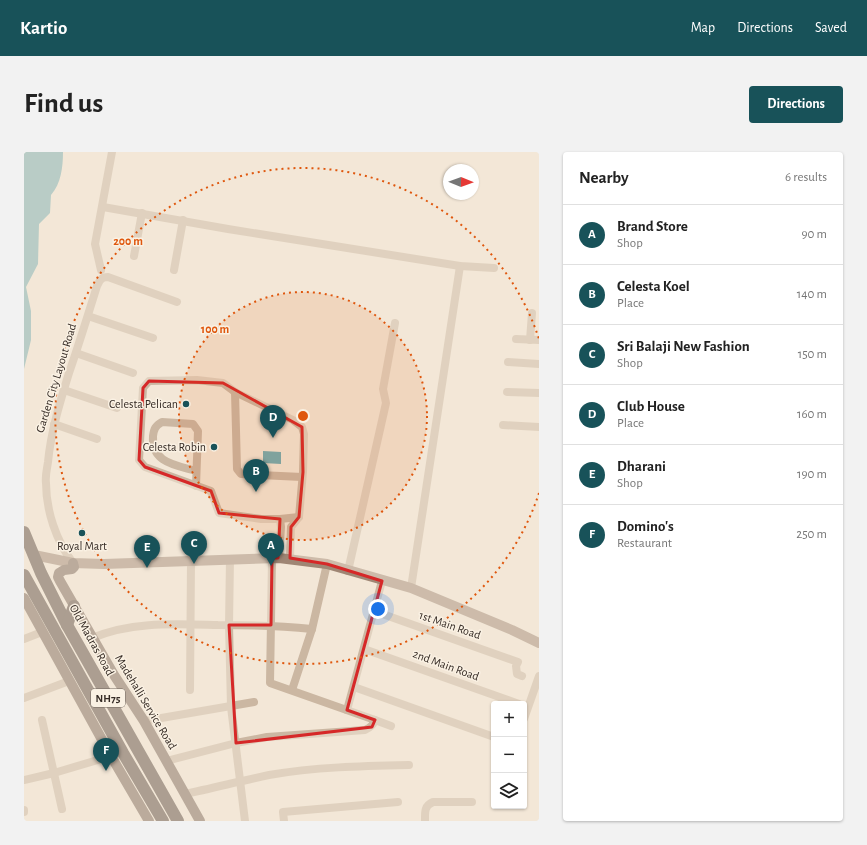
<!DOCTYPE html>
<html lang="en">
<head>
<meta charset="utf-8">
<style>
  body { margin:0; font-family:"Alegreya Sans",sans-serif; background:#f2f2f2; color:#222 }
  .controls { position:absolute; right:12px; bottom:12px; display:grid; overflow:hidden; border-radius:4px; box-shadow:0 1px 3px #0004 }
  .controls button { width:36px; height:36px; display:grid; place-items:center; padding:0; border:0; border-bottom:1px solid #e0e0e0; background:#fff; color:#222; font:20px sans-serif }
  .compass { position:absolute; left:419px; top:12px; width:36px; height:36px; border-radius:50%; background:#fff; box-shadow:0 1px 3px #0004; rotate:91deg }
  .you { position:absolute; left:354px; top:457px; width:14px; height:14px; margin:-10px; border:3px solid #fff; border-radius:50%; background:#1a73e8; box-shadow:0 0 0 6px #1a73e833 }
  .badge { display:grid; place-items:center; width:26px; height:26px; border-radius:50%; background:#185259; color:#fff; font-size:13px; font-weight:700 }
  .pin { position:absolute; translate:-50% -33px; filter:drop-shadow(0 1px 2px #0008) }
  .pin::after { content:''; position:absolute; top:21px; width:14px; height:12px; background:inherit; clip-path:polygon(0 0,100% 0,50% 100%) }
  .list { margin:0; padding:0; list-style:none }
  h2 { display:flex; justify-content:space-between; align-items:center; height:52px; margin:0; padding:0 16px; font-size:17px }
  h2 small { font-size:13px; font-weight:400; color:#767676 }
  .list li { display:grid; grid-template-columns:26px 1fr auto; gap:12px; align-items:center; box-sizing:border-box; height:60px; padding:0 16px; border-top:1px solid #e0e0e0 }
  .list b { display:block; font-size:15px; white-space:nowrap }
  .list p { margin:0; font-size:13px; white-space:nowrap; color:#767676 }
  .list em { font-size:13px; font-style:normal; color:#767676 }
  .icon { flex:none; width:22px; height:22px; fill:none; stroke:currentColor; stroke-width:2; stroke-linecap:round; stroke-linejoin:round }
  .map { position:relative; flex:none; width:515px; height:669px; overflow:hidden; border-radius:4px }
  header { display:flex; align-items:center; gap:24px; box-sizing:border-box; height:56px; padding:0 20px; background:#185259; color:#fff }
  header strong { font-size:19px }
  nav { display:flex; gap:22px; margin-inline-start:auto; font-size:14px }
  .intro { display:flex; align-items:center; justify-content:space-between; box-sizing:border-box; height:96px; padding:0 24px }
  h1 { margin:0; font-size:28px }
  .button { padding:10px 18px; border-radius:4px; background:#185259; color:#fff; font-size:14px; font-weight:700 }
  main { display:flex; gap:24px; padding:0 24px }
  aside { flex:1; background:#fff; border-radius:4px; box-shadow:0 1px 3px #0004 }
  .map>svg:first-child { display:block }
</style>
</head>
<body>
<header>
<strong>Kartio</strong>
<nav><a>Map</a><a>Directions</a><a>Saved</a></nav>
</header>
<div class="intro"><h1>Find us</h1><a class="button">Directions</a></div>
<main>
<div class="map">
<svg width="515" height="669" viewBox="0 0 515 669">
  <rect width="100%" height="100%" fill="#f3e7d7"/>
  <g fill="#74acb1">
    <path d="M0 0H39C39 15 37 32 27 43L26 61 15 72 14 112 2 135 7 159V188L0 217Z"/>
    <path d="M239 299 257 300V312L239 311Z"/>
  </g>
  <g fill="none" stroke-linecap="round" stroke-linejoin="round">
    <g stroke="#cbb7a2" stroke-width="8">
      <path d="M79 55 204 77 436 114 470 116"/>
      <path d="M110 104 118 61"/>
      <path d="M77 118 71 92 88 0"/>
      <path d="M150 118 159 68"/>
      <path d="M64 164 129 186"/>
      <path d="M492 187 515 188"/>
      <path d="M506 188 508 161"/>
      <path d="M52 201 109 221"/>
      <path d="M484 210 515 212"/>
      <path d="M40 238 93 256"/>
      <path d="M211 240 213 317 217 322 278 325"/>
      <path d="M483 240 515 241"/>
      <path d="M30 272 73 287"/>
      <path d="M479 273 515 275"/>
      <path d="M172 334 174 279 169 272 138 270C131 274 130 277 129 284 127 311 152 313 172 319"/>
      <path d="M256 367 275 365"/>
      <path d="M255 406 257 375 256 367H237L195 361 187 339 121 315 115 308 119 236 125 229 173 228 199 231 211 240 269 268 278 275 280 282 279 320 275 365 267 375 266 406"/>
      <path d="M206 407 205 473 207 555 221 669"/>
      <path d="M49 411C32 389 22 358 22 331 21 324 23 317 24 310 27 279 36 250 45 221 55 192 64 163 73 134 76 128 77 125 84 125L153 150"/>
      <path d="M324 419 362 251 359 237 371 171"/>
      <path d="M387 436 436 114"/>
      <path d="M350 459 494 510 492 514 493 522 498 524"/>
      <path d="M68 486C108 469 152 472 194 473 226 473 257 474 288 477"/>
      <path d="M0 487 18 480"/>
      <path d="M340 497 495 552"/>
      <path d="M330 535 470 585"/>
      <path d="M166 538 167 409"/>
      <path d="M268 538 288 477 303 412"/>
      <path d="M0 546 45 529"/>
      <path d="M323 558 358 429"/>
      <path d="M500 567 515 524"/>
      <path d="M18 568 38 657"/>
      <path d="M351 568 367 574"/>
      <path d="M120 569 230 550"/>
      <path d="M142 609 212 591 243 585 341 578C347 575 349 573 351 568L246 531 248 406"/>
      <path d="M0 628 30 621 87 604"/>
      <path d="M161 642C189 636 217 629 245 623 291 615 338 614 385 613"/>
      <path d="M0 658V660"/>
      <path d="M260 669 259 660 374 650"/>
      <path d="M401 669C401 660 400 654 409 650H448"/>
    </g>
    <path stroke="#9f8674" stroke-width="10" d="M10 403 49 411 80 412 255 406 303 412 387 436 488 478 515 491"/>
    <g stroke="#796355" stroke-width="10">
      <path d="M49 411 50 415 48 417 40 418 35 421 34 425 36 429 90 523 120 569 176 669"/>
      <path d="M0 446 87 604 125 669"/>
    </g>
    <g stroke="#57463c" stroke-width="12">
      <path d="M0 380 17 421 43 473 154 669"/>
      <path d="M0 423 99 601 139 669"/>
      <path d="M43 473 50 454"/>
    </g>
  </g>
  <path d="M0 0H515V669H0ZM125 229 199 231 278 275 279 320 275 365 267 375 266 406 303 412 358 429 323 558 351 568 348 575 212 591 205 473H247L248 406H254L256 367 195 361 187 339 121 315 115 308 119 236Z" fill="#f3e7d7" fill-opacity=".55" fill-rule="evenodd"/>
  <path fill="none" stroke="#d62828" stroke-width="3" stroke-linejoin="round" d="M125 229 199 231 278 275 279 320 275 365 267 375 266 406 303 412 358 429 323 558 351 568 348 575 212 591 205 473H247L248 406H254L256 367 195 361 187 339 121 315 115 308 119 236Z"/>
  <circle cx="279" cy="264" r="124" fill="#df570d" fill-opacity=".12"/>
  <g fill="none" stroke="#df570d" stroke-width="2" stroke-dasharray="2 4">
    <circle cx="279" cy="264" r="124"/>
    <path d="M515 341A248 248 0 1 1 515 187"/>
  </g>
  <g fill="#185259" stroke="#faf1e3" stroke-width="1.5">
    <circle cx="162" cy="252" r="4"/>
    <circle cx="190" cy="295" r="4"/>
    <circle cx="58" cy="381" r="4"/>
  </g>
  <g text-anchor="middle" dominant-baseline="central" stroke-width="3" stroke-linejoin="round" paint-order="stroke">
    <rect fill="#faf1e3" stroke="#70665e" stroke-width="1" x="67" y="537" width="34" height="18" rx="3"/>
    <g font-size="11" font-weight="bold" fill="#352b25">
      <text x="84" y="546">NH75</text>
    </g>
    <g font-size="12" fill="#352b25" stroke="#faf1e3">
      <text transform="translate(32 226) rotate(-73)">Garden City Layout Road</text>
      <text transform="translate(426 473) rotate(19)">1st Main Road</text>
      <text transform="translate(68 488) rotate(61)">Old Madras Road</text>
      <text transform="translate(422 513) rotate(20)">2nd Main Road</text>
      <text transform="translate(122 550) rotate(59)">Madehalli Service Road</text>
    </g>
    <g font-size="12" fill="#352b25" stroke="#faf1e3" text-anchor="end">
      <text x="154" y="252">Celesta Pelican</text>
      <text x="182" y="295">Celesta Robin</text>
      <text x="58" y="394" text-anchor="middle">Royal Mart</text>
    </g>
  </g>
  <circle cx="279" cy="264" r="6" fill="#df570d" stroke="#faf1e3" stroke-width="2"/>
  <g font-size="12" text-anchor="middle" font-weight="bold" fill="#df570d" stroke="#faf1e3" stroke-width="3" stroke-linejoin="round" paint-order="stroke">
    <text x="104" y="93">200 m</text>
    <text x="191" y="181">100 m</text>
  </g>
</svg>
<div class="controls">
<button>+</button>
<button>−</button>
<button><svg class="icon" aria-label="layers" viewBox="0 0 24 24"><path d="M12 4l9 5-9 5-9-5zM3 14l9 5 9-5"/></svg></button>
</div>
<svg class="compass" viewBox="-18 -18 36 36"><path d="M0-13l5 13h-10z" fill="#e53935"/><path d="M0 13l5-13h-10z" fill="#767676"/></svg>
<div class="you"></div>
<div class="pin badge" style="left:247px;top:414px">A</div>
<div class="pin badge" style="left:232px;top:340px">B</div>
<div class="pin badge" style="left:170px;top:412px">C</div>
<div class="pin badge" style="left:249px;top:286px">D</div>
<div class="pin badge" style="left:123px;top:416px">E</div>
<div class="pin badge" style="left:82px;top:619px">F</div>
</div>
<aside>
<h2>Nearby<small>6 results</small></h2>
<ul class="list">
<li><span class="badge">A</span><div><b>Brand Store</b><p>Shop</p></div><em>90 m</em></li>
<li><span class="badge">B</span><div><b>Celesta Koel</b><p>Place</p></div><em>140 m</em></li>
<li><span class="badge">C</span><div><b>Sri Balaji New Fashion</b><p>Shop</p></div><em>150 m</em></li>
<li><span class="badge">D</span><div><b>Club House</b><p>Place</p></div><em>160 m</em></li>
<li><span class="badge">E</span><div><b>Dharani</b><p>Shop</p></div><em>190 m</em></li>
<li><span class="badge">F</span><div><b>Domino's</b><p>Restaurant</p></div><em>250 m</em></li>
</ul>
</aside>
</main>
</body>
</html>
